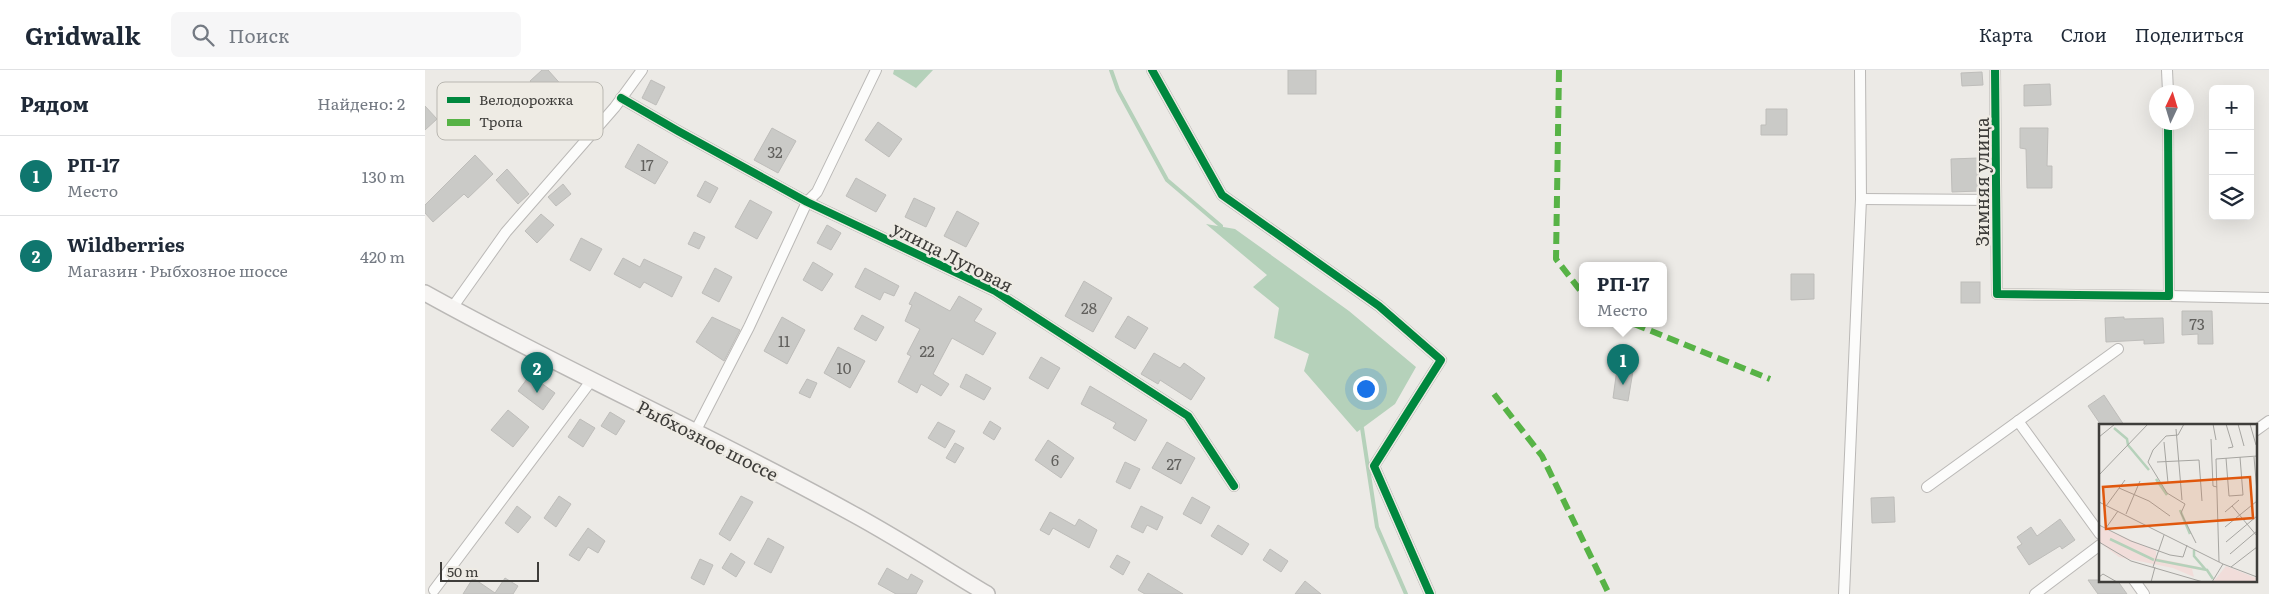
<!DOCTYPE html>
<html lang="ru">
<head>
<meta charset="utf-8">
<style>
  body { margin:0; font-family:Literata,serif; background:#f6f6f7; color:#1f2937 }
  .controls { position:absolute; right:15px; top:15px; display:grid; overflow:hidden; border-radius:8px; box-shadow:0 5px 20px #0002 }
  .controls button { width:45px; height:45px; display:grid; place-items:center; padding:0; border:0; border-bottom:1px solid #e0e1e3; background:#fff; color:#1f2937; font:25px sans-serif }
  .compass { position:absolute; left:1724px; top:15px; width:45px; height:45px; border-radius:50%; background:#fff; box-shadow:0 5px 20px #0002; rotate:4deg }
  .scale { position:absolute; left:15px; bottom:12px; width:99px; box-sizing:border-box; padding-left:5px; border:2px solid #3e3d3a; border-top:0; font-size:14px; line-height:18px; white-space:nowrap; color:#3e3d3a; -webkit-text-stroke:4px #eeebe4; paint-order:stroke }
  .you { position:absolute; left:940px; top:318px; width:18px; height:18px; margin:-12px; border:4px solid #fff; border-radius:50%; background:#1a73e8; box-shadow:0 0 0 8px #1a73e833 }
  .badge { display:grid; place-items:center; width:32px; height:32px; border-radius:50%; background:#0f766e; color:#fff; font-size:16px; font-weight:700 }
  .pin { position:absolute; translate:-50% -41px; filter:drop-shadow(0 1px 2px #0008) }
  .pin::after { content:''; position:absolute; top:26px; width:18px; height:15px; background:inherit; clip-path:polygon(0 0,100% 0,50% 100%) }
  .popup { position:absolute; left:1154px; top:192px; width:88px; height:65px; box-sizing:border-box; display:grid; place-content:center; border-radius:8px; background:#fff; filter:drop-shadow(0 1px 4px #0005); font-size:16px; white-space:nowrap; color:#747a83 }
  .popup b { font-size:19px; color:#1f2937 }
  .popup::after { content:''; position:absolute; left:50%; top:100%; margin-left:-10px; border:10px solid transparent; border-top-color:#fff }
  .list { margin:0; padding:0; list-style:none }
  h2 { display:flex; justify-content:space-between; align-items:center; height:65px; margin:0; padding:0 20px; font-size:21px }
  h2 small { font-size:16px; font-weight:400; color:#747a83 }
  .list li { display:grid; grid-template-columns:32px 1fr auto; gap:15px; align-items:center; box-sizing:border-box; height:80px; padding:0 20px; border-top:1px solid #e0e1e3 }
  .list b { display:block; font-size:19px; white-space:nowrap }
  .list p { margin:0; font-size:16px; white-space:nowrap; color:#747a83 }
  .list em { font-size:16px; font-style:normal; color:#747a83 }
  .icon { flex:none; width:28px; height:28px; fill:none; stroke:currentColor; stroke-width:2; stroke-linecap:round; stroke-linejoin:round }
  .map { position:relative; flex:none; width:1844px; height:524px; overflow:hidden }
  header { display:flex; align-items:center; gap:30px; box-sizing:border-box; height:70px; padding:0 25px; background:#fff; border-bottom:1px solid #e0e1e3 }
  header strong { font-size:24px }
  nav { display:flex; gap:28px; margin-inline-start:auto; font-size:18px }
  .search { width:350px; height:45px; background:#f6f6f7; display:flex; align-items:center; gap:12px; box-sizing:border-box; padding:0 18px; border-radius:8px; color:#747a83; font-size:19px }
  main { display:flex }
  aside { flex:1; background:#fff }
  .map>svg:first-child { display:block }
</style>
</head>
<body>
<header>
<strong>Gridwalk</strong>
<div class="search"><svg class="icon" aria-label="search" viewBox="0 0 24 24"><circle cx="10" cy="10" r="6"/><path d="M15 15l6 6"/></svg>Поиск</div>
<nav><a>Карта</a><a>Слои</a><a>Поделиться</a></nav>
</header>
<main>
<aside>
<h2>Рядом<small>Найдено: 2</small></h2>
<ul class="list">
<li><span class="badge">1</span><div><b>РП-17</b><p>Место</p></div><em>130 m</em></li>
<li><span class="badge">2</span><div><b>Wildberries</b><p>Магазин · Рыбхозное шоссе</p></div><em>420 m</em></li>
</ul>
</aside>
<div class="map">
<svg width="1844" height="524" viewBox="0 0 1844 524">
  <rect width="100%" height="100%" fill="#eceae6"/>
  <g fill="#b5d1ba">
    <path d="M469 0H508L491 18 468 4Z"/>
    <path d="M781 154 810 159 924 241 991 297 970 334 932 362 879 301 884 284 849 268 854 238 828 217 842 205Z"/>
  </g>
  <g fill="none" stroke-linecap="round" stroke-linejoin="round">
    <g stroke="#b5d1ba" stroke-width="4">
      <path d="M686 0 693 20 742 110 796 156"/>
      <path d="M937 358 952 457 981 524"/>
    </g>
  </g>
  <g fill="#cacac7" stroke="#bebdba">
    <path d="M117 0H123L140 19 124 33 105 11Z"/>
    <rect x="863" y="0" width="28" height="24"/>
    <path d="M1557 2 1558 15 1537 16 1536 3Z"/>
    <path d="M226 10 240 17 231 35 217 28Z"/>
    <path d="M1625 14 1626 35 1599 36V15Z"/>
    <path d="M113 35 126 50 118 58 104 43Z"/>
    <path d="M0 36 12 49 0 60Z"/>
    <path d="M1341 39H1362V65H1336V55H1341Z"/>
    <path d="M453 52 477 69 464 87 440 70Z"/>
    <path d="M347 58 371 71 353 103 329 90Z"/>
    <path d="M1595 58H1623L1622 96H1627V118H1602L1601 79 1595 78Z"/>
    <path d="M213 74 243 92 230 114 200 97Z"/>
    <path d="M50 85 68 104 43 128 39 124 8 152 0 143V135Z"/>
    <path d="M1553 88 1554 121 1527 122 1526 89Z"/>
    <path d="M82 99 104 124 93 134 71 110Z"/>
    <path d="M431 108 461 125 451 142 421 126Z"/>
    <path d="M280 111 293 118 285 133 272 126Z"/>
    <path d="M138 114 146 124 131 136 123 127Z"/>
    <path d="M489 128 510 138 501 157 480 147Z"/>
    <path d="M325 130 347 142 332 169 310 157Z"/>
    <path d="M532 141 554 153 541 177 519 166Z"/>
    <path d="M116 144 129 155 112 173 100 161Z"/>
    <path d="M402 155 416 163 406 180 392 173Z"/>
    <path d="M269 162 280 167 274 179 263 174Z"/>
    <path d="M156 168 177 179 165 201 145 190Z"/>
    <path d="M198 188 215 197 219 189 257 207 247 227 219 212 215 218 189 204Z"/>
    <path d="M388 192 408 204 397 221 378 210Z"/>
    <path d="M290 198 307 207 294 232 277 223Z"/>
    <path d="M440 198 474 216 469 226 459 222 455 230 430 217Z"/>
    <path d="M1366 204H1389V229L1366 230Z"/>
    <path d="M659 211 687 228 668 262 640 246Z"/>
    <rect x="1536" y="212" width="19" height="21"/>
    <path d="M490 222 525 241 534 226 557 239 549 251 571 263 558 285 527 268 508 304 524 314 516 326 496 314 492 323 473 312 486 286 482 284 495 259 480 251 487 235 484 234Z"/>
    <path d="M1757 241H1787L1788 274H1773V264L1757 265Z"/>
    <path d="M437 245 459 257 451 271 429 259Z"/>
    <path d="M703 246 723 258 710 279 690 267Z"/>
    <path d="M287 247 315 260 299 291 271 272Z"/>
    <path d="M357 247 380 260 362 294 339 281Z"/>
    <path d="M1699 247V249L1738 248 1739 273 1719 274V270L1681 272 1680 248Z"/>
    <path d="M413 277 440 291 425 318 399 303Z"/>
    <path d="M729 283 755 298 759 293 780 308 766 330 735 310 733 314 716 304Z"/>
    <path d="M616 287 635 298 623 319 604 308Z"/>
    <path d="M1192 299 1208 301 1203 331 1188 328Z"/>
    <path d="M541 304 566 318 559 330 535 317Z"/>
    <path d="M105 305 130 323 118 340 93 321Z"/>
    <path d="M382 309 392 313 385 328 374 323Z"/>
    <path d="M665 316 722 350 710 371 688 358 691 353 656 334Z"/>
    <path d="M1679 325 1699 355H1676L1663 336Z"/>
    <path d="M83 340 104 357 88 377 66 360Z"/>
    <path d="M185 342 200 351 191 365 176 356Z"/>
    <path d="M155 349 170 358 158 377 143 367Z"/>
    <path d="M565 351 576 358 569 370 558 363Z"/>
    <path d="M513 352 530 361 520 378 503 368Z"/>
    <path d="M623 370 649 388 636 408 610 390Z"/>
    <path d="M742 372 770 388 756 414 727 398Z"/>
    <path d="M530 373 539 378 530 393 521 388Z"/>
    <path d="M700 392 715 399 705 419 691 412Z"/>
    <path d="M134 426 146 434 131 457 119 448Z"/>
    <path d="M316 426 328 432 305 471 294 464Z"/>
    <path d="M767 427 785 437 776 454 758 444Z"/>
    <path d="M1469 427 1470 452 1447 453 1446 428Z"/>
    <path d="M92 436 106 447 93 463 80 453Z"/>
    <path d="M716 436 738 447 732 460 722 455 718 463 706 457Z"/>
    <path d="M625 442 650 456 654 449 672 460 664 478 628 458 624 465 615 460Z"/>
    <path d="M1635 449 1650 470 1637 479 1635 476 1604 495 1592 477 1597 474 1592 467 1606 457 1612 466Z"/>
    <path d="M793 455 824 474 817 485 786 466Z"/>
    <path d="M163 458 180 471 173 483 163 477 154 491 144 485Z"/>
    <path d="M343 468 359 477 346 503 329 494Z"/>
    <path d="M845 479 863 491 856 502 838 490Z"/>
    <path d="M306 483 320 492 311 507 297 498Z"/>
    <path d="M692 485 705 492 698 505 685 497Z"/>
    <path d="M275 489 288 495 279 515 266 508Z"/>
    <path d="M462 498 483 510 486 504 498 511 491 524H471L453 514Z"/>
    <path d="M723 503 758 524H720L713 520Z"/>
    <path d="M48 508 70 523 80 508 93 516 88 524H38Z"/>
    <path d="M1663 510H1692L1702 524H1673Z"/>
    <path d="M880 511 896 524H870Z"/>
  </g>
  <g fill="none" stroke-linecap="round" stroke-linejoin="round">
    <defs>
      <g id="minor">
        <path d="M727 0 797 125 954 236 1016 290 949 396 1005 524"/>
        <path d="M1570 0 1572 224 1744 226 1743 52"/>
        <path d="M1742 0 1743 22"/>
        <path d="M196 28 253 61 382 132 570 221 763 346 809 416"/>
        <path d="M1436 129 1571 130"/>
        <path d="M1744 226 1844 228"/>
        <path d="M27 238 81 162 190 37 217 0"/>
        <path d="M1593 351 1675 464"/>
        <path d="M1830 361 1844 351"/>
        <path d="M270 362 324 257 382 132 392 122 451 0"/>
        <path d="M1502 417 1693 279"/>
        <path d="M1709 510 1719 524"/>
        <path d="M9 520 166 311"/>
        <path d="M1419 524 1436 129 1435 0"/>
        <path d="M1610 524 1675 475"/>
      </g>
      <path id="secondary" d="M0 223C140 301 288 366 428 444 474 469 517 497 562 524"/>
    </defs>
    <use href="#minor" stroke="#bab8b6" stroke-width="12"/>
    <use href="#secondary" stroke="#bab8b6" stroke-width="18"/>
    <use href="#minor" stroke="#fcfcfb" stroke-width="10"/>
    <use href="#secondary" stroke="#f6f4f2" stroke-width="15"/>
    <g stroke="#57b346" stroke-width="6" stroke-dasharray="12 6" stroke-linecap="butt">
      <path d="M1134 0 1131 189 1158 224"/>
      <path d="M1209 254 1345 309"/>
      <path d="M1069 324 1117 386 1184 524"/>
    </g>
    <defs>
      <g id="cycleway">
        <path d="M727 0 797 125 954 236 1016 290 949 396 1005 524"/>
        <path d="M1570 0 1572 224 1744 226 1743 52"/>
        <path d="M196 28 253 61 382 132 570 221 763 346 809 416"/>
      </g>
    </defs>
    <use href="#cycleway" stroke="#eeebe4" stroke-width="11"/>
    <use href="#cycleway" stroke="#00873e" stroke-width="8"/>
  </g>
  <g text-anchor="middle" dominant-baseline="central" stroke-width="5" stroke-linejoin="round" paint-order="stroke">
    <g font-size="15" fill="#61605d">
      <text x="350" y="81">32</text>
      <text x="222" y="94">17</text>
      <text x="664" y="237">28</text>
      <text x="1772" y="253">73</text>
      <text x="359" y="270">11</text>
      <text x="502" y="280">22</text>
      <text x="419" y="297">10</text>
      <text x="630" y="389">6</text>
      <text x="749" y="393">27</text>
    </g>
    <g font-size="18" fill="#3e3d3a" stroke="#eeebe4">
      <text transform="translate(1556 112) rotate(-90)">Зимняя улица</text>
      <text transform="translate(528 186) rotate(27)">улица Луговая</text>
      <text transform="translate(283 370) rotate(27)">Рыбхозное шоссе</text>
    </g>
  </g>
  <g transform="translate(1674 354)">
    <rect width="158" height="158" fill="#eceae6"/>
    <path d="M0 102 57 127V134L100 143V146L93 145 95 153 74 144 20 133 0 118ZM127 142 157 154 156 157 114 158Z" fill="#f1ddda"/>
    <path fill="none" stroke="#b5d1ba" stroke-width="2.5" d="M15 4 28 15 29 21 50 46M57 55 68 71M81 86 91 110M11 115 55 136M95 126V132L107 146M57 136 108 146 114 155"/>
    <path fill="none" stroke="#a6a5a1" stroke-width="1" d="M85 0 79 11 67 12 54 26 49 38 68 69 86 80 82 89 97 119M114 0 117 16M127 0 134 23 129 24M139 0 145 22M151 0 157 21M77 5 83 76M0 13 16 0M112 15 114 62 118 63M65 18 69 59M155 33 158 68M127 34 130 72 144 71 141 33M58 38 100 36 103 77M0 51 49 0M20 64 50 77 71 92M0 78 124 140 113 158M7 82 26 56M133 82 158 112M126 88 140 76M27 90 41 57M0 101 32 117 71 131 84 133 88 121M126 103 158 77M7 104 19 87M0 118 32 137 104 158M127 118 158 92M131 130 158 107M120 138 117 35 158 32M124 140 158 153M54 143 65 111M132 143 158 123M0 153 4 150 18 158M52 158 56 143"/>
    <path fill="#e0580e" fill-opacity="0.15" stroke="#e0580e" stroke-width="2.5" d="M151 53 154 94 7 105 4 63Z"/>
    <rect width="158" height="158" fill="none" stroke="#3e3d3a" stroke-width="2.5"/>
  </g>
  <rect x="12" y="12" width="166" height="58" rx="8" fill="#eeebe4" stroke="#b9b7b1" stroke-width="1"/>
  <rect x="22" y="27" width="23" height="6" fill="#00873e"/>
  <rect x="22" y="49" width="23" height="7" fill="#57b346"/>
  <g font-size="14" fill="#3e3d3a">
    <text x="54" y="35">Велодорожка</text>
    <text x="54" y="57">Тропа</text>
  </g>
</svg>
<div class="controls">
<button>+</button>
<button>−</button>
<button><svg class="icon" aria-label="layers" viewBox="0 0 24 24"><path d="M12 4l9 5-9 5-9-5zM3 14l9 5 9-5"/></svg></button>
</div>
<svg class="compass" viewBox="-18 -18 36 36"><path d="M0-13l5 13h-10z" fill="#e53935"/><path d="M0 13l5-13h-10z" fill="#747a83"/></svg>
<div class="scale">50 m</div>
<div class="you"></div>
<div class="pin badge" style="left:1198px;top:315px">1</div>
<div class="popup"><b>РП-17</b>Место</div>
<div class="pin badge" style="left:112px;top:323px">2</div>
</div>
</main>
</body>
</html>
